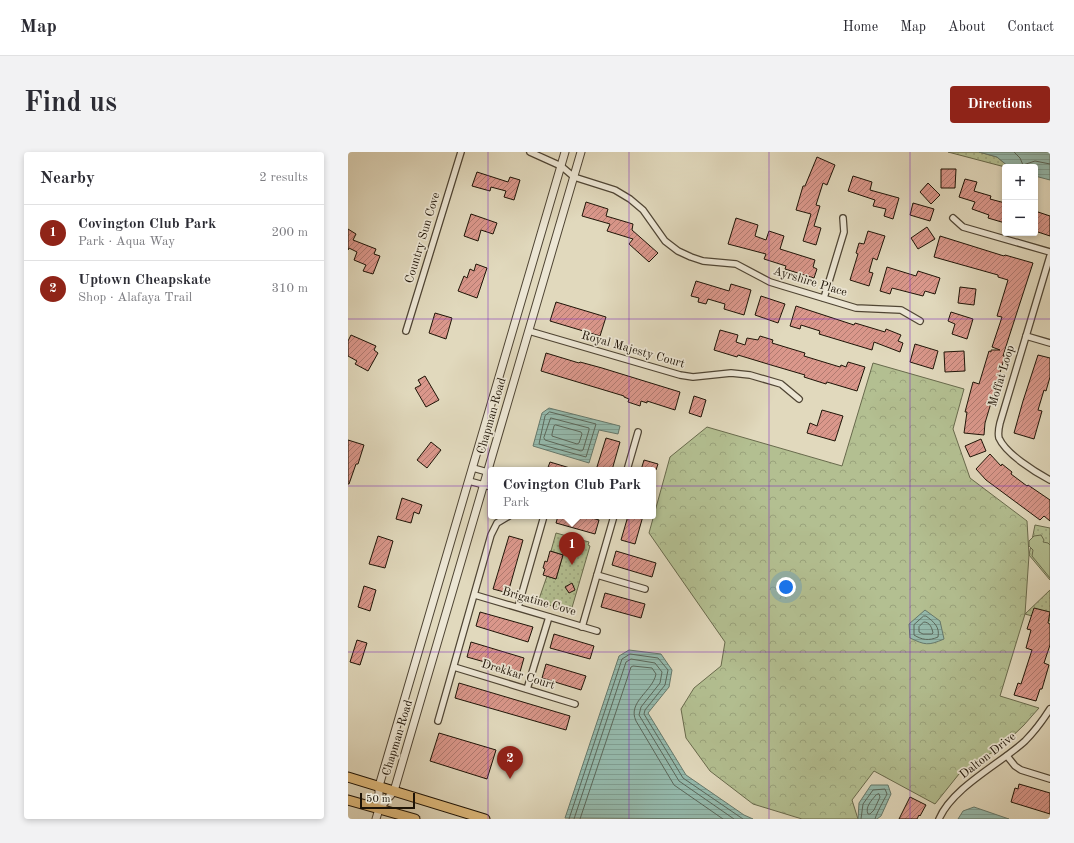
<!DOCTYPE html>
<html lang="en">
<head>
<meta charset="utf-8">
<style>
  body { margin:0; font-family:"Old Standard TT",serif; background:#f2f2f3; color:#2b2b33 }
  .controls { position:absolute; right:12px; top:12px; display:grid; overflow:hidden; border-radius:4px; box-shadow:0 2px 6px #0003 }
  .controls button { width:36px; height:36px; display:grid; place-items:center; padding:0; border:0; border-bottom:1px solid #e1e1e2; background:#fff; color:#2b2b33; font:20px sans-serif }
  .scale { position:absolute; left:12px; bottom:10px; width:55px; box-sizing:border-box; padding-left:4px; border:2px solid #1e1407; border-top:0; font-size:11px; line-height:14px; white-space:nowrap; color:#1e1407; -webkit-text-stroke:3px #ece6d4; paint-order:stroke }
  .you { position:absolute; left:438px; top:435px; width:14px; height:14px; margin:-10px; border:3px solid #fff; border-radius:50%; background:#1a73e8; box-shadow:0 0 0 6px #1a73e833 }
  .badge { display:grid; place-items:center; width:26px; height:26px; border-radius:50%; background:#8f2418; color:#fff; font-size:13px; font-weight:700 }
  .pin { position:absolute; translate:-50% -33px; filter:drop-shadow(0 1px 2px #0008) }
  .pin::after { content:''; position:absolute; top:21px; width:14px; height:12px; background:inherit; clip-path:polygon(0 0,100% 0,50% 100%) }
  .popup { position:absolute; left:140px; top:315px; width:168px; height:52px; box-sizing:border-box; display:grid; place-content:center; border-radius:4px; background:#fff; filter:drop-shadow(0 1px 3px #0005); font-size:13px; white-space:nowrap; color:#7c7c81 }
  .popup b { font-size:15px; color:#2b2b33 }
  .popup::after { content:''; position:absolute; left:50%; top:100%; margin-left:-8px; border:8px solid transparent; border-top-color:#fff }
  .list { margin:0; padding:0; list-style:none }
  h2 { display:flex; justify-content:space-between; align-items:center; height:52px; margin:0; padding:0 16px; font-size:17px }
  h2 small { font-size:13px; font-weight:400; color:#7c7c81 }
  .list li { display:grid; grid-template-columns:26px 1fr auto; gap:12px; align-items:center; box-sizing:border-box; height:56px; padding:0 16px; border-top:1px solid #e1e1e2 }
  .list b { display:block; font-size:15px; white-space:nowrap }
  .list p { margin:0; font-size:13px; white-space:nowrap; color:#7c7c81 }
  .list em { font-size:13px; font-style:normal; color:#7c7c81 }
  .map { position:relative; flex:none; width:702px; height:667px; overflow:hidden; border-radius:4px }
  header { display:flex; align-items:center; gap:24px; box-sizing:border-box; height:56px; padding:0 20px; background:#fff; border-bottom:1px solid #e1e1e2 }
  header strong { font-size:19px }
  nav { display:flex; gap:22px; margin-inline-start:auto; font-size:14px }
  .intro { display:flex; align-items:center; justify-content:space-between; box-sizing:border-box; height:96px; padding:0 24px }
  h1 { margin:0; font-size:28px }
  .button { padding:10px 18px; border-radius:4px; background:#8f2418; color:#fff; font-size:14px; font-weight:700 }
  main { display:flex; gap:24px; padding:0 24px }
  aside { flex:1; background:#fff; border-radius:4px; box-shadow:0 2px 6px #0003 }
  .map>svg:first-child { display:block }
</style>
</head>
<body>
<header>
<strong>Map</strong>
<nav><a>Home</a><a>Map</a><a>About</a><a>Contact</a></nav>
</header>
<div class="intro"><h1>Find us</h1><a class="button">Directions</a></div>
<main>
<aside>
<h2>Nearby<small>2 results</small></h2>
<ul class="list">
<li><span class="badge">1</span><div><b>Covington Club Park</b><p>Park · Aqua Way</p></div><em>200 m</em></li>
<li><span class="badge">2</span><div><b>Uptown Cheapskate</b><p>Shop · Alafaya Trail</p></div><em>310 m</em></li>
</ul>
</aside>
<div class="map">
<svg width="702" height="667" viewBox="0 0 702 667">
  <defs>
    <pattern id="green-dots" width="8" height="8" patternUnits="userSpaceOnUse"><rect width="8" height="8" fill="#b3bf91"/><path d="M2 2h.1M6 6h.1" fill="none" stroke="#9aa37c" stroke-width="1.8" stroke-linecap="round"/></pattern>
    <pattern id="forest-crowns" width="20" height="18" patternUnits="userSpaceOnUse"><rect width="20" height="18" fill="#b3bf91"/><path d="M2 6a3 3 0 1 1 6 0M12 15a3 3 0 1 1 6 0" fill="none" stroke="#9aa37c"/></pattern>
    <pattern id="water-rules" width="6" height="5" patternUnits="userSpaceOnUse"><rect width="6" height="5" fill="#95baad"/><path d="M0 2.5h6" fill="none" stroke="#809f93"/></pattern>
    <pattern id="building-hatch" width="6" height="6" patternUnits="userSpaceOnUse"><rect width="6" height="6" fill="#da978b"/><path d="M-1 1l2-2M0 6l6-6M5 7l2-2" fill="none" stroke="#b07a70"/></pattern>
  </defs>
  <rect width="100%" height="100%" fill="#e1d9bd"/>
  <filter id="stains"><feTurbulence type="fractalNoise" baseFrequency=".005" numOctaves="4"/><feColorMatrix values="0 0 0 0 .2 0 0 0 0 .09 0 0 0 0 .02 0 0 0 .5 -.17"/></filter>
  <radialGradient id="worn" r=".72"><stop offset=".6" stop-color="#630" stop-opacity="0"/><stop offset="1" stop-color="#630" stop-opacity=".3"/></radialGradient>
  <g fill="url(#green-dots)" stroke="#686a4c">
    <path d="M600 0H631L649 5 661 15H657Z"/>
    <path d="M687 373 702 376V428L681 403Z"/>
    <path d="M208 381 241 390 240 393 242 394 223 459 190 450 199 424 208 427 215 403 203 399Z"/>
    <path d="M702 438V469L677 462Z"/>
  </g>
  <path fill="url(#forest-crowns)" stroke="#686a4c" d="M525 211 616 237 605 277 622 326 679 369 681 403 677 462 652 544 691 556 676 573 651 597 630 608 611 622 587 652 526 619 504 648 510 667H454L405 652 362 619 338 586 333 557 346 536 373 514 377 490 301 381 322 305 359 275 494 314Z"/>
  <path fill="#b3bf91" stroke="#686a4c" d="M693 383 696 388 695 390 700 391 702 393V426L684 404 685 398 681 394V389L686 384Z"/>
  <g fill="url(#water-rules)" stroke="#65786b">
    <path d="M631 0H702V28L687 24V15H661L649 5Z"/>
    <path d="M201 256 272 274 270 282 251 278 241 311 185 294 194 261Z"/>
    <path d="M577 458 592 469 596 487C580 494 577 493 562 486L561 472Z"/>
    <path d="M281 498 313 502 324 518 321 535 300 561 338 623 396 663 405 667 217 666 271 504Z"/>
    <path d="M523 633H540L543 642 533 664 529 667H510L511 651Z"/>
    <path d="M626 655 661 667H610L615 659Z"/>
  </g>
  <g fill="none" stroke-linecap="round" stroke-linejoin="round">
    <g stroke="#5a675a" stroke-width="1">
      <path d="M666 0 672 6 675 13 687 9 702 12"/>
      <path d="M202 260 248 272 238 305 191 292 197 264Z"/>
      <path d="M203 266 241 276V278L235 298 233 299 197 288 196 286Z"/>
      <path d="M208 273 233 280 234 282 231 291 229 292 204 284V282L206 274Z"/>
      <path d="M576 464H578C586 470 592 475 590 485 581 489 574 488 566 483V473Z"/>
      <path d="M576 470C582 470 584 476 585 481L584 482H575L571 480V475Z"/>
      <path d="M531 642 532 645 526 658 522 662H520C517 655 523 649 528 643Z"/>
      <path d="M221 667 274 507 282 502 310 506 320 518 317 533 297 558 296 562 335 626 395 667"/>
      <path d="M226 667 278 510 283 507 307 511 314 520 312 531 293 555 291 563 331 629 386 667"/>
      <path d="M232 667 283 515 285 514 304 516 308 522C305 539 279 550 288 569L326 633 375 667"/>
      <path d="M513 667 515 652 525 638 537 637 539 642C536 648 528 662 527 667"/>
    </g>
  </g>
  <g fill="url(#building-hatch)" stroke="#1e1407">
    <path d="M469 5 487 13 479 33 475 31 468 53 472 54 466 74 473 76 468 93 455 89 463 62 448 58 455 34H457Z"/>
    <path d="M593 17H608L607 36H593Z"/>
    <path d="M129 20 160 30 162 25 172 28 166 48 156 45 158 39 143 35 142 39 124 34Z"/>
    <path d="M505 24 524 30 522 38 551 46 545 67 536 64 538 57 525 54 527 48 500 39Z"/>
    <path d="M617 27 629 30 626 39 643 44 642 47 657 51V71L640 66 641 63 624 57 627 50 611 45Z"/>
    <path d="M580 31 592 43 583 52 572 40Z"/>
    <path d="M238 50 260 57 258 64 285 72 284 78 310 101 301 110 281 92 285 87 259 79 262 72 234 64Z"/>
    <path d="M565 51 586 57 582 69 562 63Z"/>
    <path d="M687 59 702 64V84L687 79Z"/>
    <path d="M123 62 149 71 145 82 133 78 130 89 116 84Z"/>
    <path d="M388 66 410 73 407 84 418 88 421 79 436 84 432 97 467 108 465 115 469 117 466 126 437 117 438 114 416 107 418 102 380 92Z"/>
    <path d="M579 75 587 87 570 97 563 86Z"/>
    <path d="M0 77 8 82 5 88 28 97 26 102 32 104 25 122 15 119 18 113 6 108 9 100 1 96 0 98Z"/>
    <path d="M520 79 537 84 529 108 525 106 521 120 525 121 521 134 502 128 510 102 508 101 511 91 516 92Z"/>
    <path d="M592 84 656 104 657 103 685 111 660 188 655 204H657L637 271 636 283 616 281 619 260H617L625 230 631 232 641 199 643 200V198H652L644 195 654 165 649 164 660 128 650 125V123L586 105Z"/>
    <path d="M128 112 139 116 129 146 110 139 116 124 119 126 122 117 126 119Z"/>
    <path d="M539 115 568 124 570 119 592 126 587 142 577 139 575 144 544 136 542 142 532 139Z"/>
    <path d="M348 129 381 139 383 132 403 138 396 163 376 157 377 152 360 147 358 152 350 150 351 146 343 144Z"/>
    <path d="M612 135 628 137 626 153 610 151Z"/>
    <path d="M413 144 437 152 430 171 407 163Z"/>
    <path d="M208 150 258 165 252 184 202 169Z"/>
    <path d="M448 154 506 173 507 171 537 180 538 177 553 183 550 189 555 191 552 200 526 190 524 198 471 182 472 179 453 173 452 177 442 174Z"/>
    <path d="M603 160 625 167 619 187 604 182 607 172 600 169Z"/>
    <path d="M87 161 104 166 98 187 81 181Z"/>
    <path d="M372 178 390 183 388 190 397 193 399 186 410 188 412 184 425 188 424 191 457 201 456 204 492 215 493 213 498 215 500 210 517 215 509 239 479 230 478 232 456 225 457 223 423 213 390 203 389 205 366 198Z"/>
    <path d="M3 183 28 194 26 198 30 201 20 219 7 212 9 209 0 204V189Z"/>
    <path d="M567 192 590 199 585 217 562 210Z"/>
    <path d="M616 199 617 219 597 220 596 200Z"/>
    <path d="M198 201 231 211 232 210 254 216 332 240 327 258 299 249V251L293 249 292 254 280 250 281 247 276 245V244L193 219Z"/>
    <path d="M690 203 702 206V225L698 239 696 238 690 258 694 259 686 287 666 281 675 249Z"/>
    <path d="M77 224 91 248 78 255 67 236 73 233 70 228Z"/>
    <path d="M346 244 358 248 353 265 341 261Z"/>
    <path d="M474 258 495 264 487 289 459 281 462 271 469 274Z"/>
    <path d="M258 286 272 290 264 318H248Z"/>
    <path d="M633 287 638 299 622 305 617 294Z"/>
    <path d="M0 288 16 293 10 312H8L1 332H0Z"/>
    <path d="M83 290 93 298 79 316 69 308Z"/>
    <path d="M642 302 653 314 654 312 664 320 663 322 679 334 680 333 702 348V369L696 364 692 368 638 328 628 317Z"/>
    <path d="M296 308 310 312 308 318H293Z"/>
    <path d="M202 310 222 316V318H199Z"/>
    <path d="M54 346 74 353 71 362 66 360 63 371 48 367Z"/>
    <path d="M210 364H236L251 368 247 382 208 371Z"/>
    <path d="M280 364H295L287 392 273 388Z"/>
    <path d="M30 384 45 389 37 416 21 412Z"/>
    <path d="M161 384 175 388 160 441 145 437Z"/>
    <path d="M202 399 215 403 208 427 195 423 197 417 195 416 197 409 199 410Z"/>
    <path d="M268 399 308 411 304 425 264 413Z"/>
    <path d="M224 431 227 438 221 441 217 435Z"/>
    <path d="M16 434 28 438 22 459 10 455Z"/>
    <path d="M257 441 297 452 293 466 253 455Z"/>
    <path d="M686 456 702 460 700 471 702 472V493L696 511 701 513 694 537H692L688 549 666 543 670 531 673 532 684 498 678 496 683 478 679 477Z"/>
    <path d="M132 460 185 475 180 490 128 474Z"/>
    <path d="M206 482 246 494 242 507 202 496Z"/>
    <path d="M9 488 19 491 12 513 2 510Z"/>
    <path d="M123 490 176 506 172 520 119 505Z"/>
    <path d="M198 512 238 524 233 538 194 526Z"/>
    <path d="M111 531 222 564 218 578 107 546Z"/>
    <path d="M91 581 148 598 139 627 82 609Z"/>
    <path d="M671 632 702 641V662L663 650 667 636 670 637Z"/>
    <path d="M562 645 578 653 572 664 571 663 569 667H551Z"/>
  </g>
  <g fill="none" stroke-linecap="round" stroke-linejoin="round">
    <defs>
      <g id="minor">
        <path d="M182 0 213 14 226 25 267 38 282 47 295 58 317 89 330 99 343 105 355 109 388 112 422 130 435 134 508 156 553 158 572 169"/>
        <path d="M605 66 615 75 702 100"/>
        <path d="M702 104 652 271C651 275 650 282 651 286 658 302 687 320 702 328"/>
        <path d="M476 146 496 80 495 66"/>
        <path d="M58 179 113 0"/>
        <path d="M181 179 332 223 345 225 383 221 402 223 433 232 451 247"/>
        <path d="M678 184 702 191"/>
        <path d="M125 316 143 321"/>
        <path d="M279 318 290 280"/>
        <path d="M121 329 143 335"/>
        <path d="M249 423 297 437"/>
        <path d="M127 443 249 479"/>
        <path d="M170 455 196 364"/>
        <path d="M234 475 266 364"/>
        <path d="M106 515 227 552"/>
        <path d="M179 537 201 465"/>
        <path d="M90 569 143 383 149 371 161 364"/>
        <path d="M659 604 667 614 673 618 702 627"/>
        <path d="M591 667C605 635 652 612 677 589 686 580 695 568 702 557"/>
      </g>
      <g id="tertiary">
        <path d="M31 657 46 639 233 0"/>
        <path d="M28 667 31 657V634L217 0"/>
      </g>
      <g id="primary">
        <path d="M0 625 137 667"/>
        <path d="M0 648 67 667"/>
      </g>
    </defs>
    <use href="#minor" stroke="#4f4534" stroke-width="8"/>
    <use href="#tertiary" stroke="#4f4534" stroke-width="9"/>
    <use href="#primary" stroke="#1e1407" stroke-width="11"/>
    <use href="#minor" stroke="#ece6d4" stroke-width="5.5"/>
    <use href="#tertiary" stroke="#ece6d4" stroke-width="7"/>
    <use href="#primary" stroke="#e0bc7e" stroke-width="9"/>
  </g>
  <path fill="none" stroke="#7b2cbf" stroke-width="1" stroke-opacity="0.55" d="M140 0V667M281 0V667M421 0V667M562 0V667M0 167H702M0 334H702M0 500H702"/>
  <g text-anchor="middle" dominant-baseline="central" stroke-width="3.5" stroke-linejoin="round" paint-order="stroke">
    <g font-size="12" fill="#1e1407" stroke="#ece6d4">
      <text transform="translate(75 86) rotate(-73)">Country Sun Cove</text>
      <text transform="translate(462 130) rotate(17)">Ayrshire Place</text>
      <text transform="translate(285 198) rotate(16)">Royal Majesty Court</text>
      <text transform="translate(654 224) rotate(-73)">Moffat Loop</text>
      <text transform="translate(144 264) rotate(-74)">Chapman Road</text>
      <text transform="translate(191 450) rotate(16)">Brigatine Cove</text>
      <text transform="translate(170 523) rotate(17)">Drekkar Court</text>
      <text transform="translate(50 586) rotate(-73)">Chapman Road</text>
      <text transform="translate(640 604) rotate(-38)">Dalton Drive</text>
    </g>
  </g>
  <rect width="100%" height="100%" filter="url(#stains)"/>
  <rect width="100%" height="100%" fill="url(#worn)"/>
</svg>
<div class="controls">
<button>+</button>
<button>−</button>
</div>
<div class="scale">50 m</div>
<div class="you"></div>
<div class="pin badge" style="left:224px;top:413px">1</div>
<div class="popup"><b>Covington Club Park</b>Park</div>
<div class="pin badge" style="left:162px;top:627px">2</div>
</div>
</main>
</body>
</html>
